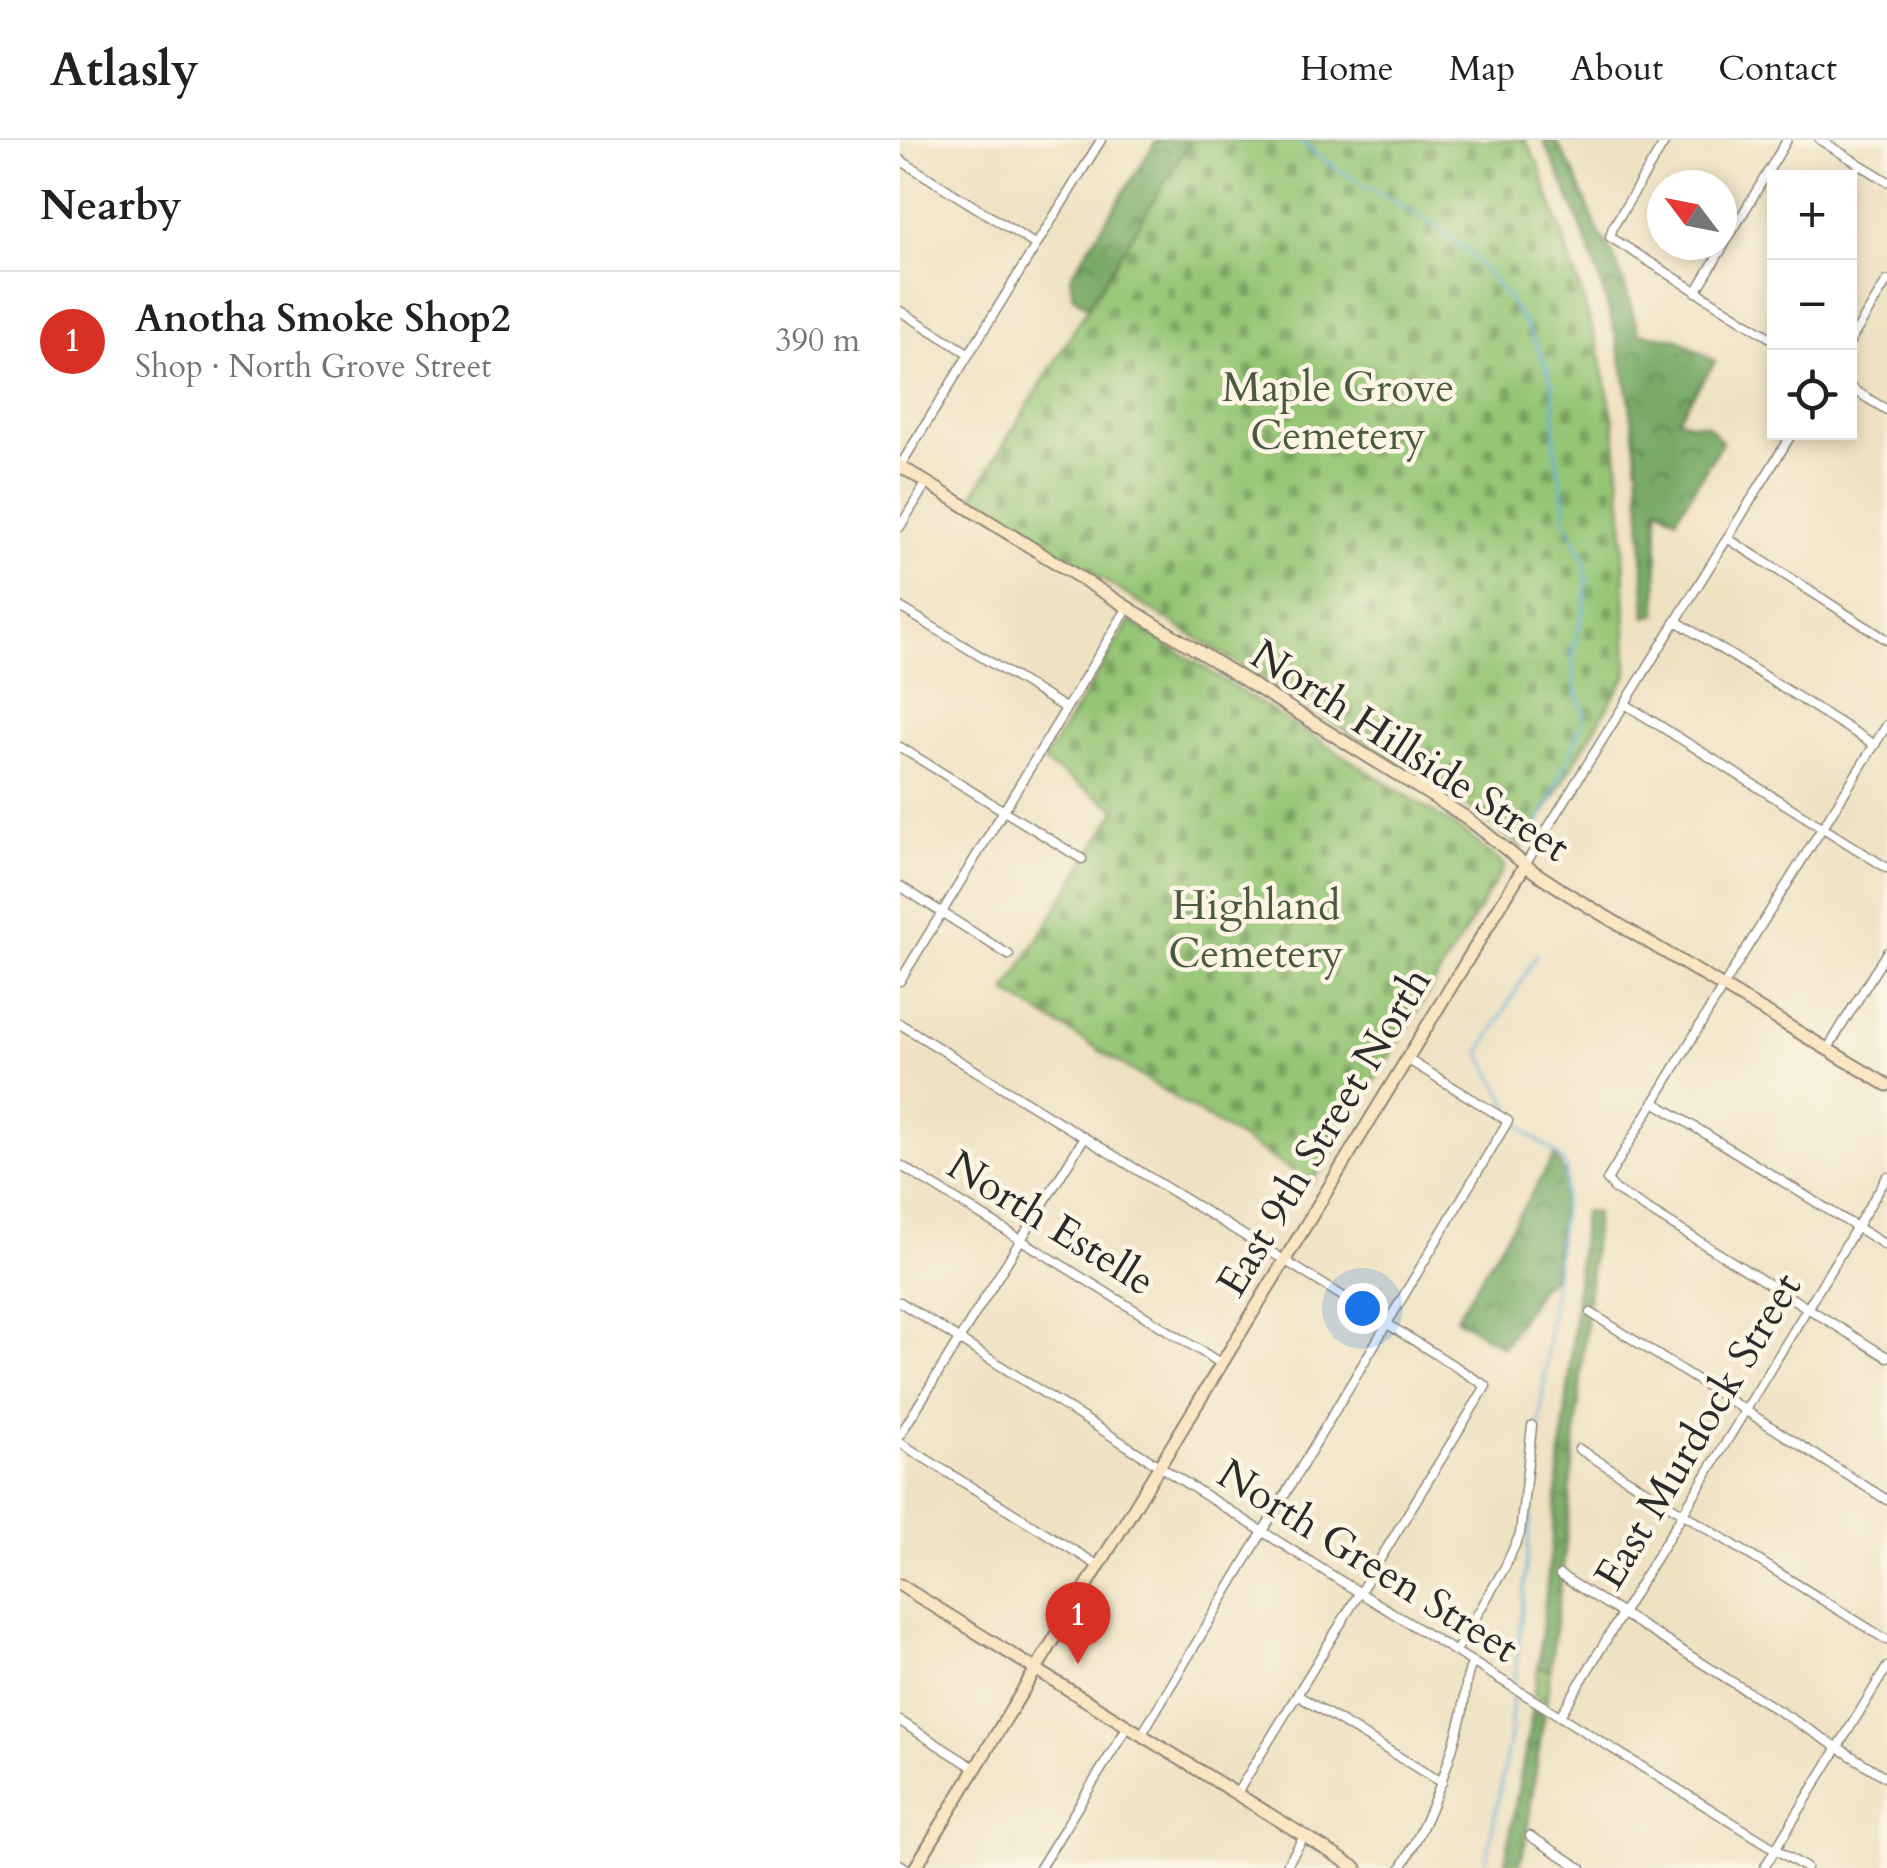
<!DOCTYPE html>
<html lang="en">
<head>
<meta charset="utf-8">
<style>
  body { margin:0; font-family:Cardo,serif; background:#f2f2f2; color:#202124 }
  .controls { position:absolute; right:30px; top:30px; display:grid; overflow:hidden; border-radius:0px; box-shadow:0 5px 15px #0003 }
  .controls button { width:90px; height:90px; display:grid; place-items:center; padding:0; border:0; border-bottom:2px solid #e0e0e0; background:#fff; color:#202124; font:50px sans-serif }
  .compass { position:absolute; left:747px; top:30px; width:90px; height:90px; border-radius:50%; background:#fff; box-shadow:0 5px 15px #0003; rotate:302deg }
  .you { position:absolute; left:462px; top:1168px; width:35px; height:35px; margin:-25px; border:8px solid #fff; border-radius:50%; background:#1a73e8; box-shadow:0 0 0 15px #1a73e833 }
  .badge { display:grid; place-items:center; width:65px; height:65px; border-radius:50%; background:#d93025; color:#fff; font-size:32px; font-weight:700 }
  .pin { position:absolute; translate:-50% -82px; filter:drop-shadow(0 2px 5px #0008) }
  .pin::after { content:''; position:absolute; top:52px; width:35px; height:30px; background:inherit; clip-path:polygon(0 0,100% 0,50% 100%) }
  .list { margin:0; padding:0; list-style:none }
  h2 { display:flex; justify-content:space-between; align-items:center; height:130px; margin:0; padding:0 40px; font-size:42px }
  h2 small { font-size:32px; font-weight:400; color:#757577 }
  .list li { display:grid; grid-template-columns:65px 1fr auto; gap:30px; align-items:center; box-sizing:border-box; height:140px; padding:0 40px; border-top:2px solid #e0e0e0 }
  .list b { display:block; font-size:38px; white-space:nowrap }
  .list p { margin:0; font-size:32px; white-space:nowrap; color:#757577 }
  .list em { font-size:32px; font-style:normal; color:#757577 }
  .icon { flex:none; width:55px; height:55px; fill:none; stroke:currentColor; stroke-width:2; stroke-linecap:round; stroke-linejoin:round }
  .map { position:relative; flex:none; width:987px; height:1728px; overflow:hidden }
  header { display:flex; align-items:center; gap:60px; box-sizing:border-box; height:140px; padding:0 50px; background:#fff; border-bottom:2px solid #e0e0e0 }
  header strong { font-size:48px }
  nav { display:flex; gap:55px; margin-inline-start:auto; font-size:35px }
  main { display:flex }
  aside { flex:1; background:#fff }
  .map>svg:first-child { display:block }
</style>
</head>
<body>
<header>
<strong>Atlasly</strong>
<nav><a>Home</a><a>Map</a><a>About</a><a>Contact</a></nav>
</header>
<main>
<aside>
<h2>Nearby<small></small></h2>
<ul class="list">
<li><span class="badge">1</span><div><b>Anotha Smoke Shop2</b><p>Shop · North Grove Street</p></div><em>390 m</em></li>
</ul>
</aside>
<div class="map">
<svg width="987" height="1728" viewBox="0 0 987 1728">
  <defs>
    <pattern id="grass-tufts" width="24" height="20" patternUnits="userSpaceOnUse" patternTransform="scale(2.5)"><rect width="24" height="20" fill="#95c575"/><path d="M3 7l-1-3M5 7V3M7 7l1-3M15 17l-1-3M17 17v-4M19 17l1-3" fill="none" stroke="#7aa060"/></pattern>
    <pattern id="forest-crowns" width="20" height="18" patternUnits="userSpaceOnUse" patternTransform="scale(2.5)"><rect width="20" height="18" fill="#78aa66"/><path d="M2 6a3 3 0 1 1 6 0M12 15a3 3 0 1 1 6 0" fill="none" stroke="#638b54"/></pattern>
    <pattern id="cemetery-stones" width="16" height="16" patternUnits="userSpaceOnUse" patternTransform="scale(2.5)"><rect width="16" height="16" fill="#95c575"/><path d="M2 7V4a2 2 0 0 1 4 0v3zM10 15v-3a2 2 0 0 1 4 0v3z" fill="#7aa060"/></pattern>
  </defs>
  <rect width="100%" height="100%" fill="#fcf5e5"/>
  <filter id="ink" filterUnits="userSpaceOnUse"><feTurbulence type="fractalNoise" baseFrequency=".01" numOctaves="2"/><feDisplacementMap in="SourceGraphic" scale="20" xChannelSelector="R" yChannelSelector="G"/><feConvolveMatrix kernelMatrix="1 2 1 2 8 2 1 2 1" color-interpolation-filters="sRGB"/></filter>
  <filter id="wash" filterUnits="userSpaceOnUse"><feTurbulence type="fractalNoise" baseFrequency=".0048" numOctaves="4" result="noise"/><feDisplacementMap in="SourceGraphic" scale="40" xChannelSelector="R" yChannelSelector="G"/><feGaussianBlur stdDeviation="2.25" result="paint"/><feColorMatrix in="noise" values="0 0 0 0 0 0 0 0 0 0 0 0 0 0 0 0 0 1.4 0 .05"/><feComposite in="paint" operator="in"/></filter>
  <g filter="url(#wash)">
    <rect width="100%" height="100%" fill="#efe2c3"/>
    <path fill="url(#grass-tufts)" stroke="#607850" stroke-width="2.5" d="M638 1527 650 1530 646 1563 634 1555Z"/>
    <g fill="url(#forest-crowns)" stroke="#526a48" stroke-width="2.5">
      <path d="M257 0H291L188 167 173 156 170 137Z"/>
      <path d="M643 0H656L674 33 700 95C720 118 729 164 739 193L778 199 815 222 778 278 790 283 808 285 822 302 776 378 758 366 757 474 746 477C743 423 742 369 737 316 726 205 691 99 643 0Z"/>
      <path d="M655 1015 666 1038 652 1138 640 1147 603 1207 556 1178Z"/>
      <path d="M683 1072 696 1073 665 1410 650 1530 638 1527 669 1241Z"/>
      <path d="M633 1568 644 1575 625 1704 619 1728H604Z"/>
    </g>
    <g fill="url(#cemetery-stones)" stroke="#607850" stroke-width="2.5">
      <path d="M291 0H625L638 24 667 108 699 211 714 282 723 374 727 535 623 708 564 664 71 358Z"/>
      <path d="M230 481 567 694 605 726 412 1043 106 852 217 669 143 622Z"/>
    </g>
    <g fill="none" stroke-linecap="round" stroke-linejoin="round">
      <g stroke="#68b2e0" stroke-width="2.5">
        <path d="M399 0C442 38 495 58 542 91 585 121 640 194 652 246 657 265 653 287 655 307 658 327 663 348 666 368L663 374 683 417 687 439 685 462 672 514 676 549 684 574 672 610 629 705"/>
        <path d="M610 967 580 913 637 814"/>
        <path d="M615 1540 650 1181 667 1029C656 1006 631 1003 617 979"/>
        <path d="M585 1728 610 1596 613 1554"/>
      </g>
    </g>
  </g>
  <g filter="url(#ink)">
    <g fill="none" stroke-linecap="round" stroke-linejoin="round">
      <defs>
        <g id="street">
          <path d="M766 0 713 87 710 97 874 200"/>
          <path d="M920 0 987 41"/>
          <path d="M0 20 136 105"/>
          <path d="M796 152 887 0"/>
          <path d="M0 171 68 213"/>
          <path d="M949 203 987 141"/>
          <path d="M949 247 987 270"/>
          <path d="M0 326 201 0"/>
          <path d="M0 387 27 342"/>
          <path d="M827 398 987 500"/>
          <path d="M0 467 165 568"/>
          <path d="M776 481 975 605"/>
          <path d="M725 564 987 728"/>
          <path d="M987 585 843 814 707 1040 716 1050 987 1217"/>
          <path d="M0 607 182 719"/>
          <path d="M625 725 893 292"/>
          <path d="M0 746 109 815"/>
          <path d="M0 841 228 467"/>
          <path d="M0 884C195 1005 392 1123 586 1246L337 1653"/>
          <path d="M928 908 987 812"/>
          <path d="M754 962 987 1106"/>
          <path d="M0 1025 322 1224"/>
          <path d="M0 1162 436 1438 906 1728"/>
          <path d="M691 1173 987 1360"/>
          <path d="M0 1295 184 998"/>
          <path d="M0 1303 199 1426"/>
          <path d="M679 1309 987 1500"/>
          <path d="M660 1435 987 1638"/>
          <path d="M556 1511 605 1427 620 1394 632 1286"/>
          <path d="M397 1555 542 1643"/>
          <path d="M660 1576 987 1037"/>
          <path d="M0 1581 76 1629"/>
          <path d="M242 1594 608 981 507 919"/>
          <path d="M630 1696 681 1728"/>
          <path d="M0 1724 6 1728"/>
          <path d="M140 1728 228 1586"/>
          <path d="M385 1728 405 1695"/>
          <path d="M501 1728C529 1681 548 1628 562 1575 566 1557 564 1538 573 1522"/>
          <path d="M864 1728 987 1527"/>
        </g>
        <g id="secondary">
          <path d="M0 326 567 678 633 731 668 754 987 945"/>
          <path d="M0 1445 456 1728"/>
          <path d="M15 1728 625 725"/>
        </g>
      </defs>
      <use href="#street" stroke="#8d8677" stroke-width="11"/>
      <use href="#secondary" stroke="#8d8677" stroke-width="15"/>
      <use href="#street" stroke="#fff" stroke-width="8"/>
      <use href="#secondary" stroke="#fbe6c4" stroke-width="11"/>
    </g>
  </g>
  <g text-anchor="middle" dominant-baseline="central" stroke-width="9" stroke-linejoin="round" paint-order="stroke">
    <g font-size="42" fill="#4b5941" stroke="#fcf5e5">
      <text x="438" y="247">Maple Grove<tspan x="438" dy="48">Cemetery</tspan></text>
      <text x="356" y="765">Highland<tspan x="356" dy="48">Cemetery</tspan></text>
    </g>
    <g font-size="42" fill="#2b2b2b" stroke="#fcf5e5">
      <text transform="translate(510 611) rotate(33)">North Hillside Street</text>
      <text transform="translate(424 992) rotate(-59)">East 9th Street North</text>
      <text transform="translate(151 1083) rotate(32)">North Estelle</text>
      <text transform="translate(798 1291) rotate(-59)">East Murdock Street</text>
      <text transform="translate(468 1421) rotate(32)">North Green Street</text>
    </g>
  </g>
</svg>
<div class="controls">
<button>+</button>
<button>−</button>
<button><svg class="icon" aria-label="locate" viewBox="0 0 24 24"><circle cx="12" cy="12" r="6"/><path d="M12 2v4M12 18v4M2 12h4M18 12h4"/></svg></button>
</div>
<svg class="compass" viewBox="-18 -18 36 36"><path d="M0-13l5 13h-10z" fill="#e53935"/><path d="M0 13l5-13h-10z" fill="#757577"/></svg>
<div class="you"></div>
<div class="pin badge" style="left:178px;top:1524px">1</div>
</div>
</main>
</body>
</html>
